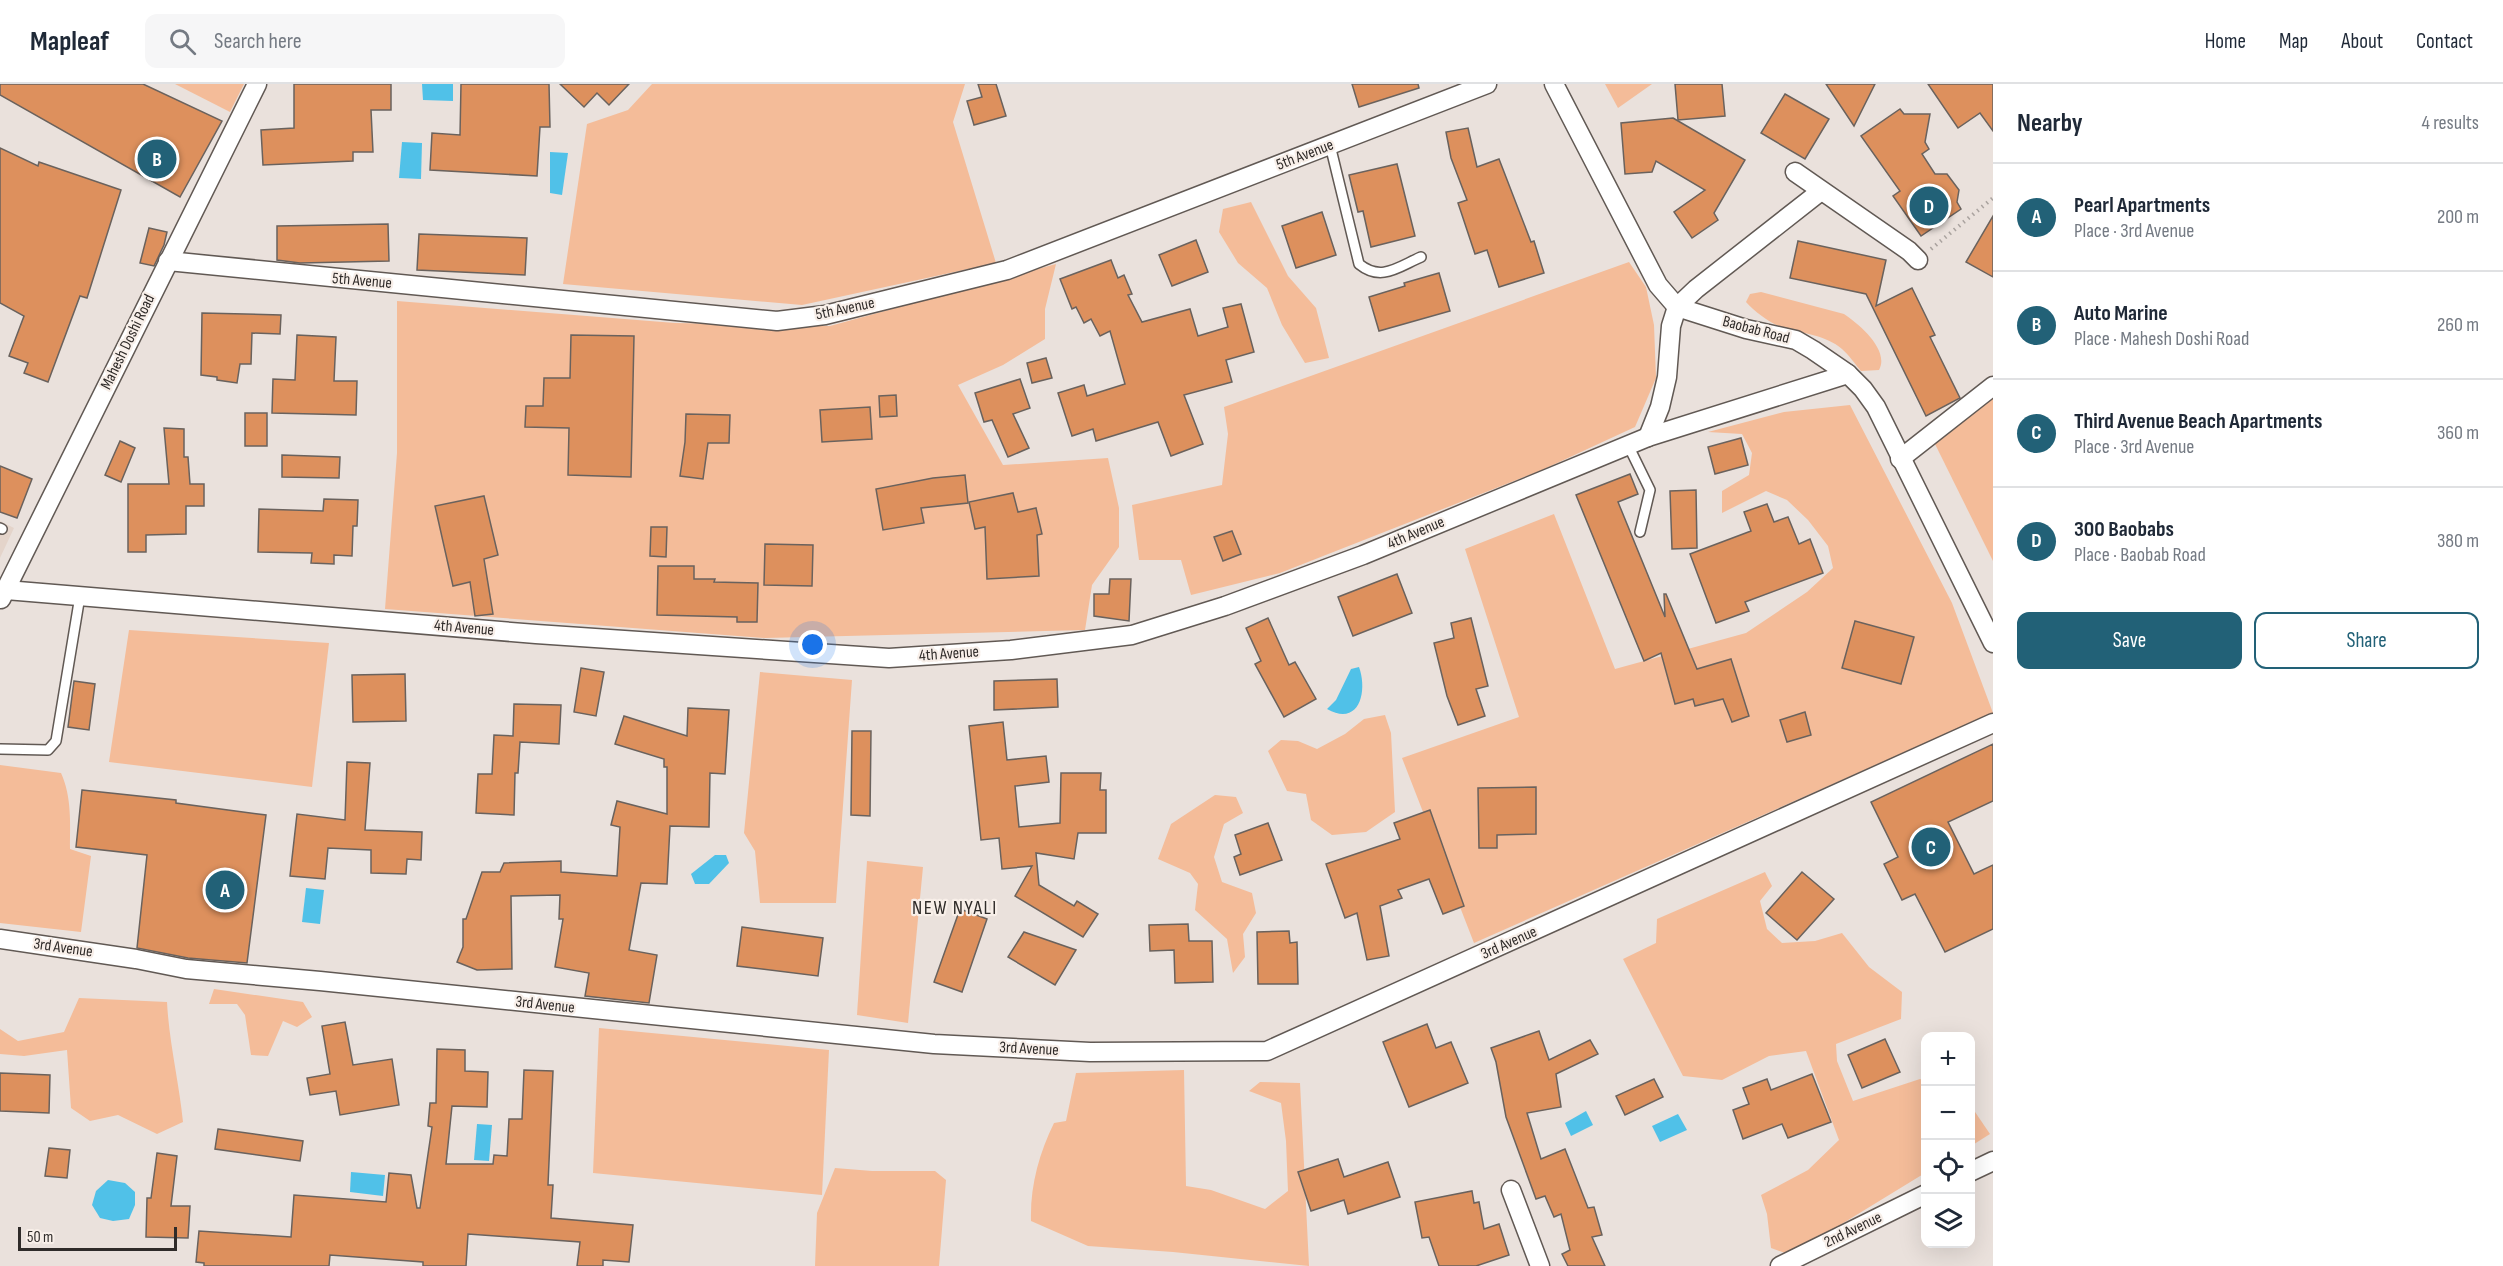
<!DOCTYPE html>
<html lang="en">
<head>
<meta charset="utf-8">
<style>
  body { margin:0; font-family:"Sofia Sans Condensed",sans-serif; background:#f6f6f7; color:#1f2937 }
  .controls { position:absolute; right:18px; bottom:18px; display:grid; overflow:hidden; border-radius:12px; box-shadow:0 6px 24px #0002 }
  .controls button { width:54px; height:54px; display:grid; place-items:center; padding:0; border:0; border-bottom:2px solid #e0e1e3; background:#fff; color:#1f2937; font:30px sans-serif }
  .scale { position:absolute; left:18px; bottom:15px; width:159px; box-sizing:border-box; padding-left:6px; border:3px solid #2f2b29; border-top:0; font-size:16px; line-height:21px; white-space:nowrap; color:#2f2b29; -webkit-text-stroke:4px #f8efe9; paint-order:stroke }
  .you { position:absolute; left:813px; top:561px; width:21px; height:21px; margin:-15px; border:4px solid #fff; border-radius:50%; background:#1a73e8; box-shadow:0 0 0 9px #1a73e833 }
  .badge { display:grid; place-items:center; width:39px; height:39px; border-radius:50%; background:#226177; color:#fff; font-size:20px; font-weight:700 }
  .pin { position:absolute; translate:-50% -50%; border:3px solid #fff; box-shadow:0 2px 6px #0006 }
  .list { margin:0; padding:0; list-style:none }
  h2 { display:flex; justify-content:space-between; align-items:center; height:78px; margin:0; padding:0 24px; font-size:26px }
  h2 small { font-size:20px; font-weight:400; color:#747a83 }
  .list li { display:grid; grid-template-columns:39px 1fr auto; gap:18px; align-items:center; box-sizing:border-box; height:108px; padding:0 24px; border-top:2px solid #e0e1e3 }
  .list b { display:block; font-size:22px; white-space:nowrap }
  .list p { margin:0; font-size:20px; white-space:nowrap; color:#747a83 }
  .list em { font-size:20px; font-style:normal; color:#747a83 }
  .actions { display:flex; gap:12px; padding:18px 24px }
  .actions a { flex:1; padding:14px 0; border:2px solid #226177; border-radius:12px; text-align:center; font-size:21px; color:#226177 }
  .actions .main { background:#226177; color:#fff }
  .icon { flex:none; width:33px; height:33px; fill:none; stroke:currentColor; stroke-width:2; stroke-linecap:round; stroke-linejoin:round }
  .map { position:relative; flex:none; width:1993px; height:1182px; overflow:hidden }
  header { display:flex; align-items:center; gap:36px; box-sizing:border-box; height:84px; padding:0 30px; background:#fff; border-bottom:2px solid #e0e1e3 }
  header strong { font-size:28px }
  nav { display:flex; gap:33px; margin-inline-start:auto; font-size:21px }
  .search { width:420px; height:54px; background:#f6f6f7; display:flex; align-items:center; gap:15px; box-sizing:border-box; padding:0 21px; border-radius:12px; color:#747a83; font-size:22px }
  main { display:flex }
  aside { flex:1; background:#fff }
  .map>svg:first-child { display:block }
</style>
</head>
<body>
<header>
<strong>Mapleaf</strong>
<div class="search"><svg class="icon" aria-label="search" viewBox="0 0 24 24"><circle cx="10" cy="10" r="6"/><path d="M15 15l6 6"/></svg>Search here</div>
<nav><a>Home</a><a>Map</a><a>About</a><a>Contact</a></nav>
</header>
<main>
<div class="map">
<svg width="1993" height="1182" viewBox="0 0 1993 1182">
  <rect width="100%" height="100%" fill="#eae1dc"/>
  <path fill="#e4d4ca" d="M0 437 14 444 0 474Z"/>
  <g fill="#f4bc99">
    <path d="M175 0H244L230 28Z"/>
    <path d="M652 0H965L953 38 996 179 802 221 563 200 587 40 628 26Z"/>
    <path d="M1605 0H1652L1618 24Z"/>
    <path d="M1251 118 1288 192 1316 224 1329 274 1305 279 1282 241 1267 204 1238 179 1219 148 1223 125Z"/>
    <path d="M1629 178 1646 203 1654 241 1656 294 1635 343 1542 386 1280 489 1191 511 1181 476H1139L1132 421 1222 401 1228 350 1224 323Z"/>
    <path d="M1056 180 1045 225V255L1003 281 958 301 1003 381 1108 374 1119 424V463L1092 501 1085 546 765 554 385 525 397 369V217L675 239 830 242Z"/>
    <path d="M1761 208 1844 230C1859 240 1890 266 1879 286L1861 287C1855 280 1849 271 1842 265 1826 251 1804 250 1784 244 1771 240 1755 228 1746 218L1750 210Z"/>
    <path d="M1993 314V477L1935 360Z"/>
    <path d="M1850 321 1952 519 1993 629 1474 859 1402 674 1519 633 1465 465 1554 430 1615 585 1746 549 1807 508 1833 484 1828 462 1808 436 1787 416 1766 407 1722 429V407L1749 391 1752 369 1742 350 1708 348 1784 328Z"/>
    <path d="M129 546 329 559 312 703 109 678Z"/>
    <path d="M760 588 852 596 836 819H760L755 767 744 749Z"/>
    <path d="M1385 631 1391 649 1395 728 1366 748 1332 751 1311 736 1306 710 1287 707 1268 667 1281 656 1298 657 1317 665 1345 650 1364 635Z"/>
    <path d="M0 681 61 689C72 713 70 740 70 765L91 772 81 848 0 839Z"/>
    <path d="M1215 711 1236 713 1243 729 1224 740 1214 773 1222 798 1252 809 1256 829 1243 850 1245 873 1233 889 1227 855 1195 826 1198 800 1190 789 1158 775 1171 740Z"/>
    <path d="M867 777 923 783 908 939 857 931Z"/>
    <path d="M1765 788 1772 802 1760 817 1767 845 1782 859 1815 857 1842 849 1869 883 1902 908 1901 935 1836 960 1837 977 1853 1017 1920 995 1925 997V1089L1791 1171 1771 1164 1767 1130 1761 1111 1808 1086 1839 1056 1806 967 1769 972 1722 996 1683 992 1623 875 1656 859 1657 835Z"/>
    <path d="M214 905 303 918 312 933 297 943 283 937 268 972 251 971 245 931 237 920H209Z"/>
    <path d="M79 914 167 918C169 958 179 998 183 1038L157 1050 118 1031 90 1037 71 1024 67 966 24 972 0 970V945L18 957 64 948Z"/>
    <path d="M599 944 829 966 822 1111 593 1089Z"/>
    <path d="M1184 986 1186 1102 1211 1106 1265 1125 1288 1107 1286 1057 1281 1019 1249 1007 1260 998 1300 999 1309 1182 1173 1168 1088 1162 1031 1137C1030 1102 1039 1070 1054 1039L1066 1037 1076 989Z"/>
    <path d="M1971 1022 1990 1050 1971 1062H1970Z"/>
    <path d="M835 1084 872 1087H935L946 1096 939 1182H815L817 1129Z"/>
  </g>
  <g fill="#50c1e8">
    <path d="M422 0H453V17L423 16Z"/>
    <path d="M402 58 422 59 421 95 399 94Z"/>
    <path d="M550 68 568 69 562 111 550 109Z"/>
    <path d="M1359 583C1368 608 1359 643 1327 625L1336 616 1351 585Z"/>
    <path d="M715 771H726L729 779 709 800H695L691 790Z"/>
    <path d="M306 804 324 806 320 840 302 838Z"/>
    <path d="M1586 1027 1593 1041 1571 1052 1565 1039Z"/>
    <path d="M1678 1030 1687 1046 1660 1058 1652 1042Z"/>
    <path d="M477 1040 492 1041 489 1077 474 1076Z"/>
    <path d="M351 1088 385 1091 383 1112 350 1108Z"/>
    <path d="M108 1096 125 1099 135 1108V1121L129 1135 113 1137 100 1134 92 1121 96 1107Z"/>
  </g>
  <g fill="#dd905d" stroke="#6a625d" stroke-width="1.5">
    <path d="M0 0H143L222 37 180 113 0 11Z"/>
    <path d="M294 0H391V26H371L373 68H353V77L263 81 261 46 294 44Z"/>
    <path d="M461 0H549L550 43H540L537 92 430 86 432 49 460 51Z"/>
    <path d="M560 0H629L609 21 597 9 584 23Z"/>
    <path d="M978 0H996L1006 32 974 41 967 17 982 13Z"/>
    <path d="M1352 0H1418L1419 4 1359 23Z"/>
    <path d="M1675 0H1722L1725 32 1678 36Z"/>
    <path d="M1826 0H1875L1854 42Z"/>
    <path d="M1928 0H1993V47L1980 29 1958 44Z"/>
    <path d="M1785 10 1829 35 1805 75 1761 49Z"/>
    <path d="M1900 25 1904 30H1930L1925 58 1929 65 1922 70 1935 90H1947L1959 106 1957 118 1961 125 1921 152 1893 112 1900 107 1861 52Z"/>
    <path d="M1673 34 1745 76 1714 129 1718 136 1692 154 1674 128 1705 106 1656 77 1652 88 1625 90 1621 39Z"/>
    <path d="M1468 44 1477 83 1499 75 1531 158 1534 157 1544 189 1499 203 1487 166 1475 170 1458 119 1467 116 1451 74 1446 48Z"/>
    <path d="M0 64 38 82 39 78 121 106 87 214 80 212 48 298 24 289 28 279 9 272 24 232 0 219Z"/>
    <path d="M1397 80 1415 152 1371 163 1363 127 1358 128 1349 91Z"/>
    <path d="M1322 128 1336 171 1296 184 1282 142Z"/>
    <path d="M1993 132V193L1966 178Z"/>
    <path d="M388 140 389 177 300 179 277 176V142Z"/>
    <path d="M149 144 167 148 164 161 154 182 140 179Z"/>
    <path d="M419 150 527 154 525 191 417 186Z"/>
    <path d="M1196 156 1208 188 1172 202 1159 171Z"/>
    <path d="M1798 157 1886 176 1876 222 1912 204 1935 251 1930 253 1960 314 1926 332 1866 210 1790 194Z"/>
    <path d="M1111 176 1118 194 1124 191 1132 210 1128 211 1142 238 1190 225 1198 252 1228 243 1223 224 1241 220 1254 268 1226 276 1232 298 1184 311 1203 360 1171 372 1158 338 1096 357 1093 345 1072 352 1058 309 1084 301 1087 312 1125 300 1110 247 1100 252 1091 235 1084 239 1076 223 1072 225 1060 195Z"/>
    <path d="M1439 189 1450 227 1379 247 1369 213 1405 202 1404 199Z"/>
    <path d="M202 229 281 231 280 250 252 249 251 280H240L237 299 217 296V293L201 291Z"/>
    <path d="M297 251 336 253 334 297H357L356 331 272 329 273 295 295 296Z"/>
    <path d="M571 251 634 252 631 393 568 391 569 344 525 343 526 322H543L544 294H570Z"/>
    <path d="M1046 274 1052 294 1032 299 1027 279Z"/>
    <path d="M1020 295 1030 324 1013 330 1029 364 1008 373 992 336 984 338 975 309Z"/>
    <path d="M896 311 897 332 880 333 879 312Z"/>
    <path d="M870 323 872 355 822 358 820 326Z"/>
    <rect x="245" y="329" width="22" height="33"/>
    <path d="M686 330 730 331 729 359H708L703 395 680 392 685 358Z"/>
    <path d="M164 344 184 345V373H188L190 400H204V422H186V450L146 451V468H128V400H169Z"/>
    <path d="M1741 354 1748 381 1715 390 1708 363Z"/>
    <path d="M120 357 135 364 121 398 105 391Z"/>
    <path d="M282 371 340 373 339 394 282 393Z"/>
    <path d="M0 382 32 395 17 434 0 428Z"/>
    <path d="M1630 390 1638 410 1618 418 1665 533 1664 510H1666L1697 585 1731 575 1749 632 1732 638 1723 615 1695 622 1693 615 1675 620 1661 569 1644 577 1576 411Z"/>
    <path d="M965 391 968 419 921 424 924 439 883 446 876 405 933 394Z"/>
    <path d="M1696 406 1697 464 1672 465 1670 407Z"/>
    <path d="M1013 409 1018 428 1036 424 1042 450 1037 451 1039 492 987 495 985 443 975 445 969 418Z"/>
    <path d="M484 412 498 471 484 475 493 530 475 532 470 498 453 502 435 422Z"/>
    <path d="M324 415 358 416 357 442H353L352 472 334 471V480L311 479 312 469 258 468 259 425 323 427Z"/>
    <path d="M1767 420 1774 438 1788 433 1799 460 1810 455 1823 489 1745 518 1749 527 1716 539 1690 470 1751 447 1744 428Z"/>
    <path d="M651 443H667L666 473 650 472Z"/>
    <path d="M1232 447 1241 470 1223 477 1214 453Z"/>
    <path d="M765 460 813 461 812 502 764 501Z"/>
    <path d="M658 482H694V495H715L714 498 758 499 757 538H737V533L657 531Z"/>
    <path d="M1397 490 1412 529 1353 552 1338 513Z"/>
    <path d="M1110 495H1131L1129 537 1094 532V510H1109Z"/>
    <path d="M1268 534 1289 581 1295 578 1316 615 1284 633 1255 580 1261 577 1246 544Z"/>
    <path d="M1471 534 1488 602 1476 605 1485 632 1458 641 1447 612 1434 559 1454 554 1451 539Z"/>
    <path d="M1855 537 1914 553 1901 600 1842 584Z"/>
    <path d="M581 584 604 588 596 632 574 628Z"/>
    <path d="M405 590 406 637 353 638 352 591Z"/>
    <path d="M1057 595 1058 623 994 626V597Z"/>
    <path d="M74 597 95 600 89 646 68 643Z"/>
    <path d="M514 620 561 621 559 660 520 658 518 689H515L514 731 476 729 478 690H492L494 651 513 652Z"/>
    <path d="M688 624 729 626 725 690 710 689 709 743 670 742 667 800 641 799 629 866 657 871 649 919 585 912 589 889 555 883 563 835H559L560 811 511 812 512 885 477 886 457 878 463 863V835H466L482 788H500L504 779 561 777V788L617 792 620 743 611 741 617 717 667 730V683H664V675L615 660 624 632 687 652Z"/>
    <path d="M1805 628 1811 651 1787 658 1780 636Z"/>
    <path d="M1003 638 1007 676 1046 672 1049 698 1015 702 1019 743 1060 739 1061 689H1101L1100 706H1106V749H1078L1074 775 1036 769 1039 801 1074 822 1077 817 1098 830 1083 853 1015 812 1032 782 1002 785 999 754 981 756 969 642Z"/>
    <path d="M852 647H871L870 732 851 731Z"/>
    <path d="M1993 660V717L1948 738 1974 790 1993 781V845L1945 868 1915 810 1902 816 1884 780 1898 773 1871 718Z"/>
    <path d="M347 678 370 679 365 746 422 748 421 776 407 775 406 790 371 789V766L328 764 325 795 290 792 297 730 345 736Z"/>
    <path d="M1536 703V750L1497 751V764H1479L1478 704Z"/>
    <path d="M82 706 176 716V719L266 731 247 879 188 874 137 864 147 771 76 763Z"/>
    <path d="M1430 726 1464 822 1443 830 1429 795 1398 806 1402 814 1380 822 1389 872 1367 876 1357 829 1345 834 1326 780 1400 755 1394 739Z"/>
    <path d="M1268 739 1282 776 1240 791 1234 773 1241 770 1235 751Z"/>
    <path d="M1802 788 1834 815 1797 856 1766 829Z"/>
    <path d="M960 825 987 835 962 908 934 898Z"/>
    <path d="M1188 840 1189 857H1212L1213 898 1175 899 1174 866 1150 867 1149 841Z"/>
    <path d="M742 843 823 854 818 892 737 882Z"/>
    <path d="M1289 847 1290 859 1297 858 1298 900H1258L1257 848Z"/>
    <path d="M1024 848 1076 866 1055 901 1008 873Z"/>
    <path d="M345 938 353 981 392 975 399 1021 340 1031 336 1007 310 1011 307 994 330 990 322 942Z"/>
    <path d="M1427 940 1436 964 1451 958 1468 999 1409 1023 1383 958Z"/>
    <path d="M1539 947 1549 976 1590 956 1598 970 1556 990 1561 1023 1527 1029 1541 1075 1565 1065 1588 1124 1594 1123 1602 1151 1592 1153 1605 1182H1568L1562 1170 1570 1166 1561 1130 1554 1133 1545 1112 1536 1115 1506 1033 1496 978 1491 964Z"/>
    <path d="M1885 955 1900 988 1862 1004 1848 971Z"/>
    <path d="M437 965 465 966V987L488 988 487 1023 452 1022 446 1080H493L494 1071 507 1072 509 1035H522L524 986 553 987 548 1101H553L551 1134 633 1141 629 1178 603 1176V1182H577L580 1158 468 1150 466 1182H423V1178L330 1171 329 1182H204V1179L196 1178 199 1147 291 1153 294 1111 386 1118 389 1089 411 1091 417 1124H420L432 1043 428 1042 430 1019H436Z"/>
    <path d="M0 989 50 991 49 1029 0 1027Z"/>
    <path d="M1812 990 1831 1038 1788 1054 1782 1040 1743 1055 1733 1026 1749 1020 1743 1004 1767 995 1771 1006Z"/>
    <path d="M1654 995 1663 1013 1625 1031 1616 1012Z"/>
    <path d="M218 1045 303 1057 300 1077 215 1065Z"/>
    <path d="M49 1064 70 1066 67 1094 45 1092Z"/>
    <path d="M157 1069 177 1072 171 1122H190L188 1154 146 1153 147 1114H151Z"/>
    <path d="M1338 1075 1344 1093 1388 1078 1400 1113 1348 1130 1344 1116 1311 1127 1298 1088Z"/>
    <path d="M1472 1107 1474 1119 1479 1118 1484 1145 1499 1140 1509 1171 1476 1182H1439L1429 1153 1422 1154 1415 1118Z"/>
  </g>
  <g fill="none" stroke-linecap="round" stroke-linejoin="round">
    <defs>
      <g id="lane">
        <path d="M1330 61 1359 180C1381 198 1398 183 1421 173"/>
        <path d="M1628 361 1650 406 1640 448"/>
        <path d="M0 444 2 445"/>
        <path d="M0 665 48 666 56 657 80 512"/>
      </g>
      <g id="street">
        <path d="M1554 0 1658 201 1677 223 1746 245 1796 256 1813 266 1848 290 1863 305 1876 323 1993 559"/>
        <path d="M1795 88 1909 167 1918 176"/>
        <path d="M168 177 777 237 825 231 1007 186 1487 0"/>
        <path d="M1648 353 1660 323 1667 293 1671 242 1677 223 1696 205 1821 107"/>
        <path d="M1900 375 1993 302"/>
        <path d="M6 506 536 550 889 574 1011 566 1132 551 1225 522 1363 471 1648 353 1848 290"/>
        <path d="M1 515 257 0"/>
        <path d="M0 855 136 875 186 885 320 897 934 960 1090 968 1267 967 1993 639"/>
        <path d="M1970 1088 1993 1077"/>
        <path d="M1511 1106 1540 1182"/>
        <path d="M1780 1182 1926 1110"/>
      </g>
    </defs>
    <use href="#lane" stroke="#615954" stroke-width="12"/>
    <use href="#street" stroke="#615954" stroke-width="21"/>
    <path stroke="#aaa39f" stroke-width="4" stroke-dasharray="1.5 4.5" stroke-linecap="butt" d="M1931 165 1993 114"/>
    <use href="#lane" stroke="#fff" stroke-width="9"/>
    <use href="#street" stroke="#fff" stroke-width="18"/>
  </g>
  <g text-anchor="middle" dominant-baseline="central" stroke-width="4.5" stroke-linejoin="round" paint-order="stroke">
    <g font-size="16" fill="#2f2b29" stroke="#f8efe9">
      <text transform="translate(1305 71) rotate(-21)">5th Avenue</text>
      <text transform="translate(362 197) rotate(5)">5th Avenue</text>
      <text transform="translate(845 225) rotate(-12)">5th Avenue</text>
      <text transform="translate(1756 246) rotate(15)">Baobab Road</text>
      <text transform="translate(128 258) rotate(-64)">Mahesh Doshi Road</text>
      <text transform="translate(1416 449) rotate(-23)">4th Avenue</text>
      <text transform="translate(464 544) rotate(5)">4th Avenue</text>
      <text transform="translate(949 570) rotate(-4)">4th Avenue</text>
      <text transform="translate(1509 859) rotate(-24)">3rd Avenue</text>
      <text transform="translate(63 864) rotate(8)">3rd Avenue</text>
      <text transform="translate(545 921) rotate(6)">3rd Avenue</text>
      <text transform="translate(1029 965) rotate(3)">3rd Avenue</text>
      <text transform="translate(1853 1146) rotate(-26)">2nd Avenue</text>
    </g>
    <g font-size="20" letter-spacing="1.5" fill="#2f2b29" stroke="#f8efe9">
      <text x="955" y="824">NEW NYALI</text>
    </g>
  </g>
</svg>
<div class="controls">
<button>+</button>
<button>−</button>
<button><svg class="icon" aria-label="locate" viewBox="0 0 24 24"><circle cx="12" cy="12" r="6"/><path d="M12 2v4M12 18v4M2 12h4M18 12h4"/></svg></button>
<button><svg class="icon" aria-label="layers" viewBox="0 0 24 24"><path d="M12 4l9 5-9 5-9-5zM3 14l9 5 9-5"/></svg></button>
</div>
<div class="scale">50 m</div>
<div class="you"></div>
<div class="pin badge" style="left:225px;top:806px">A</div>
<div class="pin badge" style="left:157px;top:75px">B</div>
<div class="pin badge" style="left:1931px;top:763px">C</div>
<div class="pin badge" style="left:1929px;top:122px">D</div>
</div>
<aside>
<h2>Nearby<small>4 results</small></h2>
<ul class="list">
<li><span class="badge">A</span><div><b>Pearl Apartments</b><p>Place · 3rd Avenue</p></div><em>200 m</em></li>
<li><span class="badge">B</span><div><b>Auto Marine</b><p>Place · Mahesh Doshi Road</p></div><em>260 m</em></li>
<li><span class="badge">C</span><div><b>Third Avenue Beach Apartments</b><p>Place · 3rd Avenue</p></div><em>360 m</em></li>
<li><span class="badge">D</span><div><b>300 Baobabs</b><p>Place · Baobab Road</p></div><em>380 m</em></li>
</ul>
<div class="actions"><a class="main">Save</a><a>Share</a></div>
</aside>
</main>
</body>
</html>
